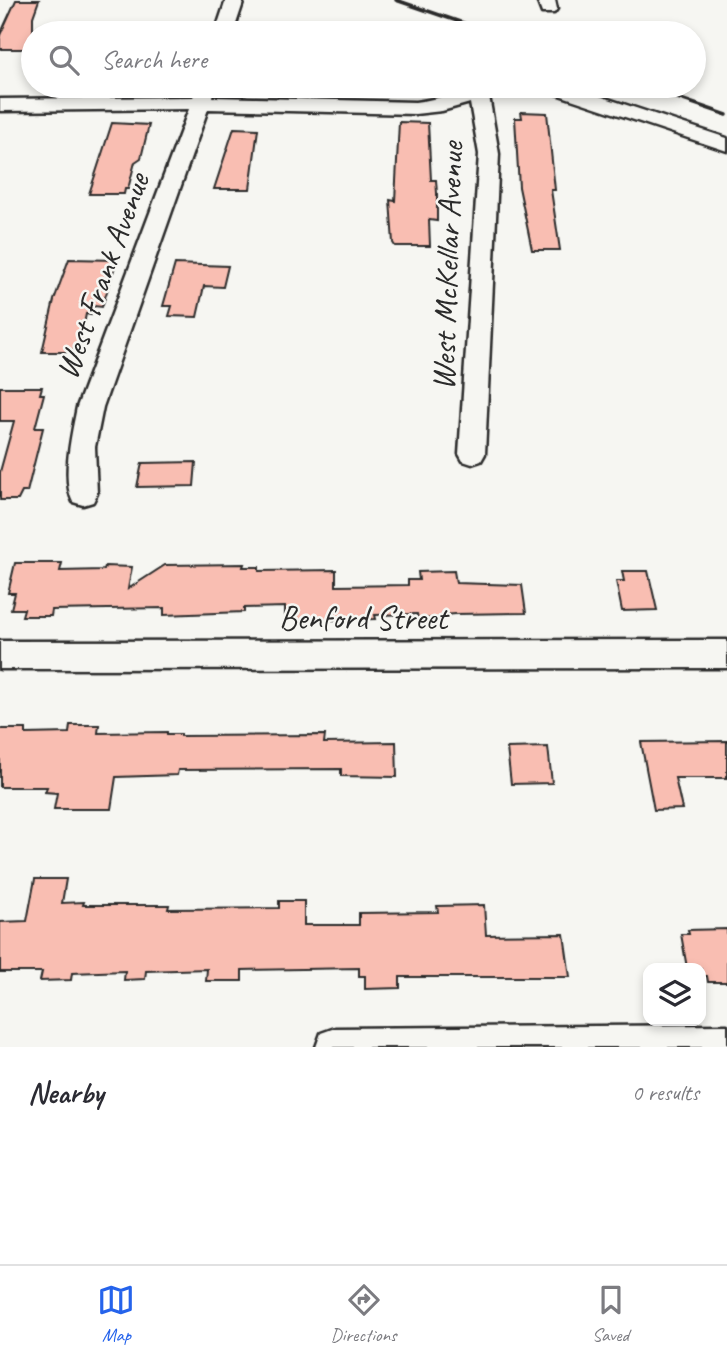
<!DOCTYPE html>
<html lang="en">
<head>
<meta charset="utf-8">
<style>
  body { margin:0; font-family:Caveat,sans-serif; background:#f7f7f7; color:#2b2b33 }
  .controls { position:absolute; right:21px; bottom:21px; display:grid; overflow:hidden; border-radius:14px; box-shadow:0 4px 10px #0003 }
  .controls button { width:63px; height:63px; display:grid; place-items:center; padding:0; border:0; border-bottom:2px solid #e1e1e2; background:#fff; color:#2b2b33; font:35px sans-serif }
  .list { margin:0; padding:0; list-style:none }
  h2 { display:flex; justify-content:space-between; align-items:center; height:91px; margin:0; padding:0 28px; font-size:30px }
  h2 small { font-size:23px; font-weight:400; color:#7c7c81 }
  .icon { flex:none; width:38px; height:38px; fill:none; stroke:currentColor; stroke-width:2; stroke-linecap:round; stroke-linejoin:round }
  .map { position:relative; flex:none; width:727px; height:1047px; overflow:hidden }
  .search { position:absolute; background:#fff; box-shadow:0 4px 10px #0003; left:21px; right:21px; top:21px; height:77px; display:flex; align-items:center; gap:18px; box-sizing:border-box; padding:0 24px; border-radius:38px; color:#7c7c81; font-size:26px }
  .sheet { height:217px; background:#fff }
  nav { display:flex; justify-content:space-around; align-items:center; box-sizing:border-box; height:98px; border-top:2px solid #e1e1e2; background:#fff; font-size:19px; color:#7c7c81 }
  nav a { display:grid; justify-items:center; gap:4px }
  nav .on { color:#2563eb }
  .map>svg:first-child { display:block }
</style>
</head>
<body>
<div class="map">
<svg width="727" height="1047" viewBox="0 0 727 1047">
  <rect width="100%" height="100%" fill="#f6f6f2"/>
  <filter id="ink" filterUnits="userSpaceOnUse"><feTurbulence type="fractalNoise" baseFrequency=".0143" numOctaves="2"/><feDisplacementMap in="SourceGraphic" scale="14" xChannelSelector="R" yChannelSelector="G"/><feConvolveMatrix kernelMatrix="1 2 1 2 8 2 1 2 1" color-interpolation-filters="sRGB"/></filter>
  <g filter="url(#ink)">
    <g fill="#f9beb2" stroke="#2b2b2b" stroke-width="2">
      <path d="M16 0H39L33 17V49H0V35Z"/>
      <path d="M521 112 547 113 555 190H551L560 250H532L519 187 515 118H522Z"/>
      <path d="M399 122 428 123 431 180H436L437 193V221L429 220 430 246H395L393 243 390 200 395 201Z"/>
      <path d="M112 123 149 125 141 158 135 162 128 189H125L124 194H89Z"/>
      <path d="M234 128 258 129 250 189H214Z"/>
      <path d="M69 259 117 260 102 307 94 306 91 315 86 314 80 344H75L73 352H42L54 300Z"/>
      <path d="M175 264 228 266 223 287 204 286 197 317 169 316 172 306H163Z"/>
      <path d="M0 387H42L40 394H44L35 428H43L27 492H22L18 500H0V472L14 421H0Z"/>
      <path d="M196 462 194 486 137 487 142 463Z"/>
      <path d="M15 563H62L60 571 104 570 105 566 132 567 128 589 165 565 244 564 243 567H259V571L336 570V586L408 585V580H419L418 572 454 571 456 583 522 585 526 613 456 614 444 615V618L418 619 417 614 375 615 376 619 297 621V615H285V607L244 608V612L164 615V608L52 610 51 616H22L24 609H11L15 593H8Z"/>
      <path d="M622 571H648L657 610 622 611 616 581H624Z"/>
      <path d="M70 725H99L98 733 167 732V734H181V736L325 735 324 743 396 742 397 777 341 776V769L178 770 177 775 116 777 111 809H54L57 793 45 792 47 787H0V729H26V734L69 733Z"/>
      <path d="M727 741V778H675L682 809 654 810 641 742Z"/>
      <path d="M548 747 552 783 511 784 507 748Z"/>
      <path d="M35 879H66L62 903 84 902 83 905H169L168 909 279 908V901H304V925H359V913L438 912 437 906 484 905 486 935 564 934 570 977H400V988L365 989V976H359V968L242 970V981H206L207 969 146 971 145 979 124 980 125 971 72 973 71 980 40 981 42 972H0V922L27 921Z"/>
      <path d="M727 929V982H708L707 976H701V968H687L681 934H689L688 930Z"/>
    </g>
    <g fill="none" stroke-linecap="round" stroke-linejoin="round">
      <defs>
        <g id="minor">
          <path d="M226 0H244L233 33H215Z"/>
          <path d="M537 0H555L557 9 554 13H542Z"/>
          <path d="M198 86H214L212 97 415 102C444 99 470 86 498 86L489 96 499 154 485 454 481 461 472 464 463 461 459 454 479 154 470 103 442 111 415 114 208 109 103 407 95 447 97 494 93 502 83 505 73 502C61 478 72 433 77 407L189 109 0 111V99L193 97Z"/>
          <path d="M541 86H569L727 138V151L544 90Z"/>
          <path d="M727 640V668L0 669V641Z"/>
          <path d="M727 1025V1047H316L321 1033 335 1028Z"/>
        </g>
      </defs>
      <use href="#minor" stroke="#2b2b2b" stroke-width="5"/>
      <use href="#minor" fill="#f6f6f2" fill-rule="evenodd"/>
      <g stroke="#2b2b2b" stroke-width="3.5">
        <path d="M396 0 492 33"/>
        <path d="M643 86 727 115"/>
      </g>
    </g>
  </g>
  <g text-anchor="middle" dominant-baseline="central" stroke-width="5" stroke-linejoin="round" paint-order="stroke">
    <g font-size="33" fill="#2b2b2b" stroke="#f6f6f2">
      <text transform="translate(447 266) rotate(-88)">West McKellar Avenue</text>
      <text transform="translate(102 276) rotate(-70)">West Frank Avenue</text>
      <text x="363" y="618">Benford Street</text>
    </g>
  </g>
</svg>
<div class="controls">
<button><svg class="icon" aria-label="layers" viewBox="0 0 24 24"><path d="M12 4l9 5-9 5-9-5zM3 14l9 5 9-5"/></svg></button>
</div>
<div class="search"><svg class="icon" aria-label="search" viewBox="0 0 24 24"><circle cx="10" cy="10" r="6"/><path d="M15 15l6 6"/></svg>Search here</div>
</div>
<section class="sheet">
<h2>Nearby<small>0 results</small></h2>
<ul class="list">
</ul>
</section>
<nav>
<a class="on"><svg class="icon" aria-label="map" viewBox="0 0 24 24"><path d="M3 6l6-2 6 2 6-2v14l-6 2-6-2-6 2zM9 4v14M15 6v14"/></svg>Map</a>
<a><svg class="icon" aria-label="directions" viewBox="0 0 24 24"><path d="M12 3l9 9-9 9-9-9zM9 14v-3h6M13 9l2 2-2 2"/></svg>Directions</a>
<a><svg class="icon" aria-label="saved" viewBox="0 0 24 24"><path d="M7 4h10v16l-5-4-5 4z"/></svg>Saved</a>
</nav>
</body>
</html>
